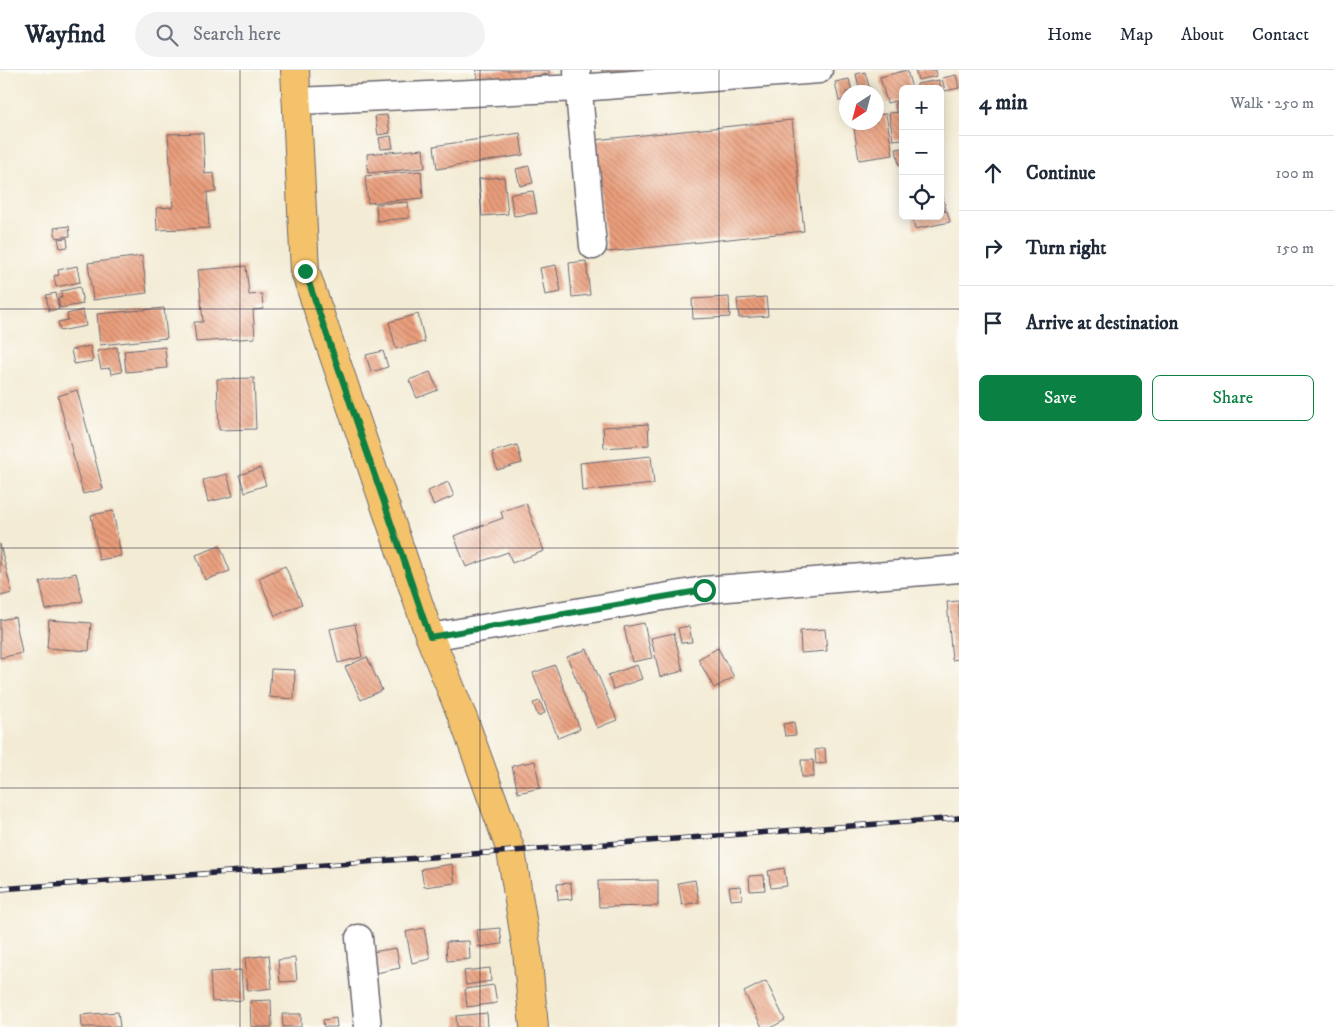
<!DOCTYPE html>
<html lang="en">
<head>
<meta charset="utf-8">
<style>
  body { margin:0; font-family:"IM FELL DW Pica",serif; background:#f2f2f3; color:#1f2937 }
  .controls { position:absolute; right:15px; top:15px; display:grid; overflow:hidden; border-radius:8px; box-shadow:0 2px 12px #0003 }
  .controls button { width:45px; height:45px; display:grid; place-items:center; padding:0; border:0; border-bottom:1px solid #e0e1e3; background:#fff; color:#1f2937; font:25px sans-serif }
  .compass { position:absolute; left:839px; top:15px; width:45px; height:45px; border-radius:50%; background:#fff; box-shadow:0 2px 12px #0003; rotate:216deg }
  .stop { position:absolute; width:15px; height:15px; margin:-11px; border:4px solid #0b8043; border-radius:50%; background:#fff }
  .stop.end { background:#0b8043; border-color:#fff; box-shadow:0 1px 5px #0008 }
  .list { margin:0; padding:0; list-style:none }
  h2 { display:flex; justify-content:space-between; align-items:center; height:65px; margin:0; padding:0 20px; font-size:21px }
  h2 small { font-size:16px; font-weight:400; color:#747a83 }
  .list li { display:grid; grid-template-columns:32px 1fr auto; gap:15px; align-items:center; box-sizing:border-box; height:75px; padding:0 20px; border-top:1px solid #e0e1e3 }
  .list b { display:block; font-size:19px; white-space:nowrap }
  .list em { font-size:16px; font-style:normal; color:#747a83 }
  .actions { display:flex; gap:10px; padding:15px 20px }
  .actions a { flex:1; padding:11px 0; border:1px solid #0b8043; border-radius:8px; text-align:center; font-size:18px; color:#0b8043 }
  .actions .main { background:#0b8043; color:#fff }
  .icon { flex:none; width:28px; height:28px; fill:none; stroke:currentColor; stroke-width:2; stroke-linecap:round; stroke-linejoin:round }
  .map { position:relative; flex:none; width:959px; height:957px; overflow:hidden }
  header { display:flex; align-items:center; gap:30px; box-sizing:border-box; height:70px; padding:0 25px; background:#fff; border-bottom:1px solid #e0e1e3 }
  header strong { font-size:24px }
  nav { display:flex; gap:28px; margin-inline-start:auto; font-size:18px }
  .search { width:350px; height:45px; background:#f2f2f3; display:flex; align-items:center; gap:12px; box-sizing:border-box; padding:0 18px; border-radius:28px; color:#747a83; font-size:19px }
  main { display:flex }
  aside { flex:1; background:#fff }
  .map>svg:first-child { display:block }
</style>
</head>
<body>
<header>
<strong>Wayfind</strong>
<div class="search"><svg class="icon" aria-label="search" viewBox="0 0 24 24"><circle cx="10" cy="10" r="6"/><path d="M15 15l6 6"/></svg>Search here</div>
<nav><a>Home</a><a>Map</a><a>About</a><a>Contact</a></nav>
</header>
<main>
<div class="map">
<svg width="959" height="957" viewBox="0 0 959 957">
  <defs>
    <pattern id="building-back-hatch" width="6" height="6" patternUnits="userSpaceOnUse" patternTransform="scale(1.25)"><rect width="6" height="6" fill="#ea9e7b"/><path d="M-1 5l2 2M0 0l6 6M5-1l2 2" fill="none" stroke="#bd8066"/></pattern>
  </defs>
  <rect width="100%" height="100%" fill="#fdfcf7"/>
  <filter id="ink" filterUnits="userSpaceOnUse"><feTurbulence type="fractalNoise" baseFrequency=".02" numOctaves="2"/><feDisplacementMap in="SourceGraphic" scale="10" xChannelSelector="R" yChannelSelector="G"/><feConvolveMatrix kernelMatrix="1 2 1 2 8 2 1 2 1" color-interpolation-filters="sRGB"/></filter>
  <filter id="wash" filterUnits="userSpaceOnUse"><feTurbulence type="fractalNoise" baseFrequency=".0096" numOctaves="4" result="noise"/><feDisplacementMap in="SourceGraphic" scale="20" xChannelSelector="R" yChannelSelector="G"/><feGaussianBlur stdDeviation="1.12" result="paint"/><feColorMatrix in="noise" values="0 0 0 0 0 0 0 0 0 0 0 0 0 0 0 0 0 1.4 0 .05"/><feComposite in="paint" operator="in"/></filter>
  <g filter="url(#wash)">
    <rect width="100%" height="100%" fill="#f3ebd4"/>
    <g id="blocks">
      <g fill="url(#building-back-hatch)">
        <path d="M476 0H549V4L479 15Z"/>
        <path d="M602 0H637V1L603 6Z"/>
        <path d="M907 0 912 19H903V29L887 33 880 7Z"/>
        <path d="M915 0H936L937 6 918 10Z"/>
        <path d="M865 2 870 20 860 22 856 4Z"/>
        <path d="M956 5 959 18 945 21 942 8Z"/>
        <path d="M849 9 852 22H846V29L839 31 835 12Z"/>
        <path d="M939 10 941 19H917V14Z"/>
        <path d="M903 32V40L896 41 895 33Z"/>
        <path d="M903 42V69L893 70 889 43Z"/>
        <path d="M886 44 893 85 859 90 853 52H876V45Z"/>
        <path d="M387 45 390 63 378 65 375 46Z"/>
        <path d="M792 50 804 161 607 182 594 70Z"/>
        <path d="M203 63 205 104 214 103 216 122H207L209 158 157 160 156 138 173 137 168 64Z"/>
        <path d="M520 63 523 85 437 99 434 76Z"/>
        <path d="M391 66 393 78 381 79 379 68Z"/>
        <path d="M903 78V94L899 95 896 79Z"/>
        <path d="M423 79 425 98 368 103 367 84Z"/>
        <path d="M529 96 533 113 520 116 516 99Z"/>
        <path d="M421 101 423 128 368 133 365 106Z"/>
        <path d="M504 107 508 144 482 146 479 109Z"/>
        <path d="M940 116 946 140 940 141Z"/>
        <path d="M533 121 537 143 514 146 510 124Z"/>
        <path d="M408 132 409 148 377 151 376 134Z"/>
        <path d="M947 141 950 152 915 159 913 148 940 146V142Z"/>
        <path d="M69 156 70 166 56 168 54 158Z"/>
        <path d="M67 168 68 177 60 178 58 169Z"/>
        <path d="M142 186 147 223 93 230 88 193Z"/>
        <path d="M586 191 590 225 572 227 569 193Z"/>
        <path d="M556 195 561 222 545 225 540 198Z"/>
        <path d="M77 196 80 212 56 217 54 206 59 205 58 200Z"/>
        <path d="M246 196 249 225 262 224 263 239 253 240 255 268 196 272 194 252H203L198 200Z"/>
        <path d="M80 217 83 234 60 238 58 228 62 227 61 221Z"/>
        <path d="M56 223 59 239 49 241 46 225Z"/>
        <path d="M729 227 730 247 693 249 692 229Z"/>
        <path d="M766 227 768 246 739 248 737 229Z"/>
        <path d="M164 238 167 268 100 275 97 244Z"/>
        <path d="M83 240 86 256 60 261 58 252 68 250 67 244Z"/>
        <path d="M418 244 425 272 396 279 389 252Z"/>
        <path d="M90 276 93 291 74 294 71 280Z"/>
        <path d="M117 277 122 302 111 304 110 298 101 299 97 281Z"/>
        <path d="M165 277 167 298 126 302 124 281Z"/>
        <path d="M383 281 388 297 371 302 366 285Z"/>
        <path d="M430 302 438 320 417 328 409 310Z"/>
        <path d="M254 308 256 359 219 360 217 309Z"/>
        <path d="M77 320 103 419 83 424 58 326Z"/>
        <path d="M648 354 649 375 604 378 603 357Z"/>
        <path d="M517 375 522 393 497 400 492 382Z"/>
        <path d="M651 386 654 414 582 421 580 393Z"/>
        <path d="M260 398 266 415 245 422 239 405Z"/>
        <path d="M227 404 233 426 208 432 203 410Z"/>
        <path d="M448 412 454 426 433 435 428 421Z"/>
        <path d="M526 433 544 481 512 493 508 482 466 497 454 466 503 448 501 442Z"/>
        <path d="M113 441 121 486 99 490 91 445Z"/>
        <path d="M0 474 12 523 0 526Z"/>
        <path d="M220 476 230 501 205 510 196 485Z"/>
        <path d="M285 496 302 534 275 546 259 508Z"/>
        <path d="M76 503 83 531 46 540 40 512Z"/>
        <path d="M959 531V589L952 590 947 532Z"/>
        <path d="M15 547 22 583 0 588V550Z"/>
        <path d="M49 550 91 553 89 581 47 578Z"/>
        <path d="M644 553 652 588 632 592 624 557Z"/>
        <path d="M355 554 362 587 338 593 330 559Z"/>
        <path d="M689 556 692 572 681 573 678 558Z"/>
        <path d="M825 559 827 581 801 583 800 561Z"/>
        <path d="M674 563 683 601 660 607 651 568Z"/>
        <path d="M718 578 734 607 714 618 698 589Z"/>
        <path d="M587 579 617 650 597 658 567 587Z"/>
        <path d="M367 587 382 620 361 630 345 597Z"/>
        <path d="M555 595 580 659 558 668 533 603Z"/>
        <path d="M637 595 642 609 613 619 608 605Z"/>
        <path d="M271 599 295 600 294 629 269 627Z"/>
        <path d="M540 631 545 643 538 646 533 633Z"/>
        <path d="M794 652 796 665 785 666 783 654Z"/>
        <path d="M825 678 826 693 816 694 815 680Z"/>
        <path d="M801 690H813L814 707H802Z"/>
        <path d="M535 691 540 718 518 723 512 696Z"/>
        <path d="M452 794 455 813 424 817 421 799Z"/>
        <path d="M784 798 787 816 771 818 768 801Z"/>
        <path d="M764 805 765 820 750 821 749 806Z"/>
        <path d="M658 810V836L599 837 598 811Z"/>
        <path d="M695 810 699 832 682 835 678 813Z"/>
        <path d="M571 813 572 829 558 830 557 814Z"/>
        <path d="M741 816 742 829 731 830 729 817Z"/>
        <path d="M424 858 430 889 412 893 406 862Z"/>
        <path d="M500 858 502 874 479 877 477 860Z"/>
        <path d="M469 871 470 889 447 891 446 872Z"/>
        <path d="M396 878 400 898 376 903 372 882Z"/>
        <path d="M269 885 272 918 248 921 245 888Z"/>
        <path d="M295 888 297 911 280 912 278 890Z"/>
        <path d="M490 898 491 911 466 915 464 901Z"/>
        <path d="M241 900 243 930 212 932 210 902Z"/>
        <path d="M766 911 785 950 772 957H762L744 922Z"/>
        <path d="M494 915 497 933 467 937 465 919Z"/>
        <path d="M271 930 272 957H251L250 931Z"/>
        <path d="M118 942 120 957H82L81 945Z"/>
        <path d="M487 943 488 957H457L456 946Z"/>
        <path d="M282 944H301V957H283Z"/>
        <path d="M336 948 337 957H324L323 950Z"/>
      </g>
    </g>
  </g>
  <g filter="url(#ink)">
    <use href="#blocks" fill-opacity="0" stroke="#6b6871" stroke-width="1"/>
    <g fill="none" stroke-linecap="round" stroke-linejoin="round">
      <defs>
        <g id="minor">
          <path d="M577 1 593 176"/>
          <path d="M297 31 579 18 819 0"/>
          <path d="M430 567 704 520 959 499"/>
          <path d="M359 868 368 957"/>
        </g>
        <path id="major" d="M295 0 305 201 430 567 466 656 511 781 527 881 534 957"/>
      </defs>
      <use href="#minor" stroke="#6b6871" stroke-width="29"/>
      <use href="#major" stroke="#6b6871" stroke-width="30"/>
      <use href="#minor" stroke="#fff" stroke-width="26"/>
      <use href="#major" stroke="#f3c26a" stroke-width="28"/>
      <defs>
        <path id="rail" d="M0 819 959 748"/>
      </defs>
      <use href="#rail" stroke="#22223b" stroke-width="5.5"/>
      <use href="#rail" stroke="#fdfcf7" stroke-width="4" stroke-dasharray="11" stroke-linecap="butt"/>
    </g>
  </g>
  <g fill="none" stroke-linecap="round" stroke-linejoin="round" filter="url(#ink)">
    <path stroke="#0b8043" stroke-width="6" d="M305 201 430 567 704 520"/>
  </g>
  <path fill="none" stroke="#22223b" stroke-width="1" stroke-opacity="0.55" d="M240 0V957M480 0V957M719 0V957M0 239H959M0 478H959M0 718H959"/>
</svg>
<div class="controls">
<button>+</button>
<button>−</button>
<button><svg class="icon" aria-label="locate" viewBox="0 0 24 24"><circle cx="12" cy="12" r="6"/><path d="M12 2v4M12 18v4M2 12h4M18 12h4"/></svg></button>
</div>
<svg class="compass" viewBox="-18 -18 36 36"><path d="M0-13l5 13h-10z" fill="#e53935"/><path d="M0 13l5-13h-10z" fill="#747a83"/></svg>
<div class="stop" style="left:704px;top:520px"></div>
<div class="stop end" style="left:305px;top:201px"></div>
</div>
<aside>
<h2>4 min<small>Walk · 250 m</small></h2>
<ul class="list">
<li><svg class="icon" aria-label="ahead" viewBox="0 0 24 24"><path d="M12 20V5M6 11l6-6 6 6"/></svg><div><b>Continue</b></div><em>100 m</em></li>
<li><svg class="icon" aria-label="right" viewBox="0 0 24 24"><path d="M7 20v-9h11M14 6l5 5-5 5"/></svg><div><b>Turn right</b></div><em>150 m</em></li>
<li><svg class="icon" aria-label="arrive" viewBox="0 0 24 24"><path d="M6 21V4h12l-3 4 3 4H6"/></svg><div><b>Arrive at destination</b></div></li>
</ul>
<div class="actions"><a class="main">Save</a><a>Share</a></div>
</aside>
</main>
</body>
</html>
